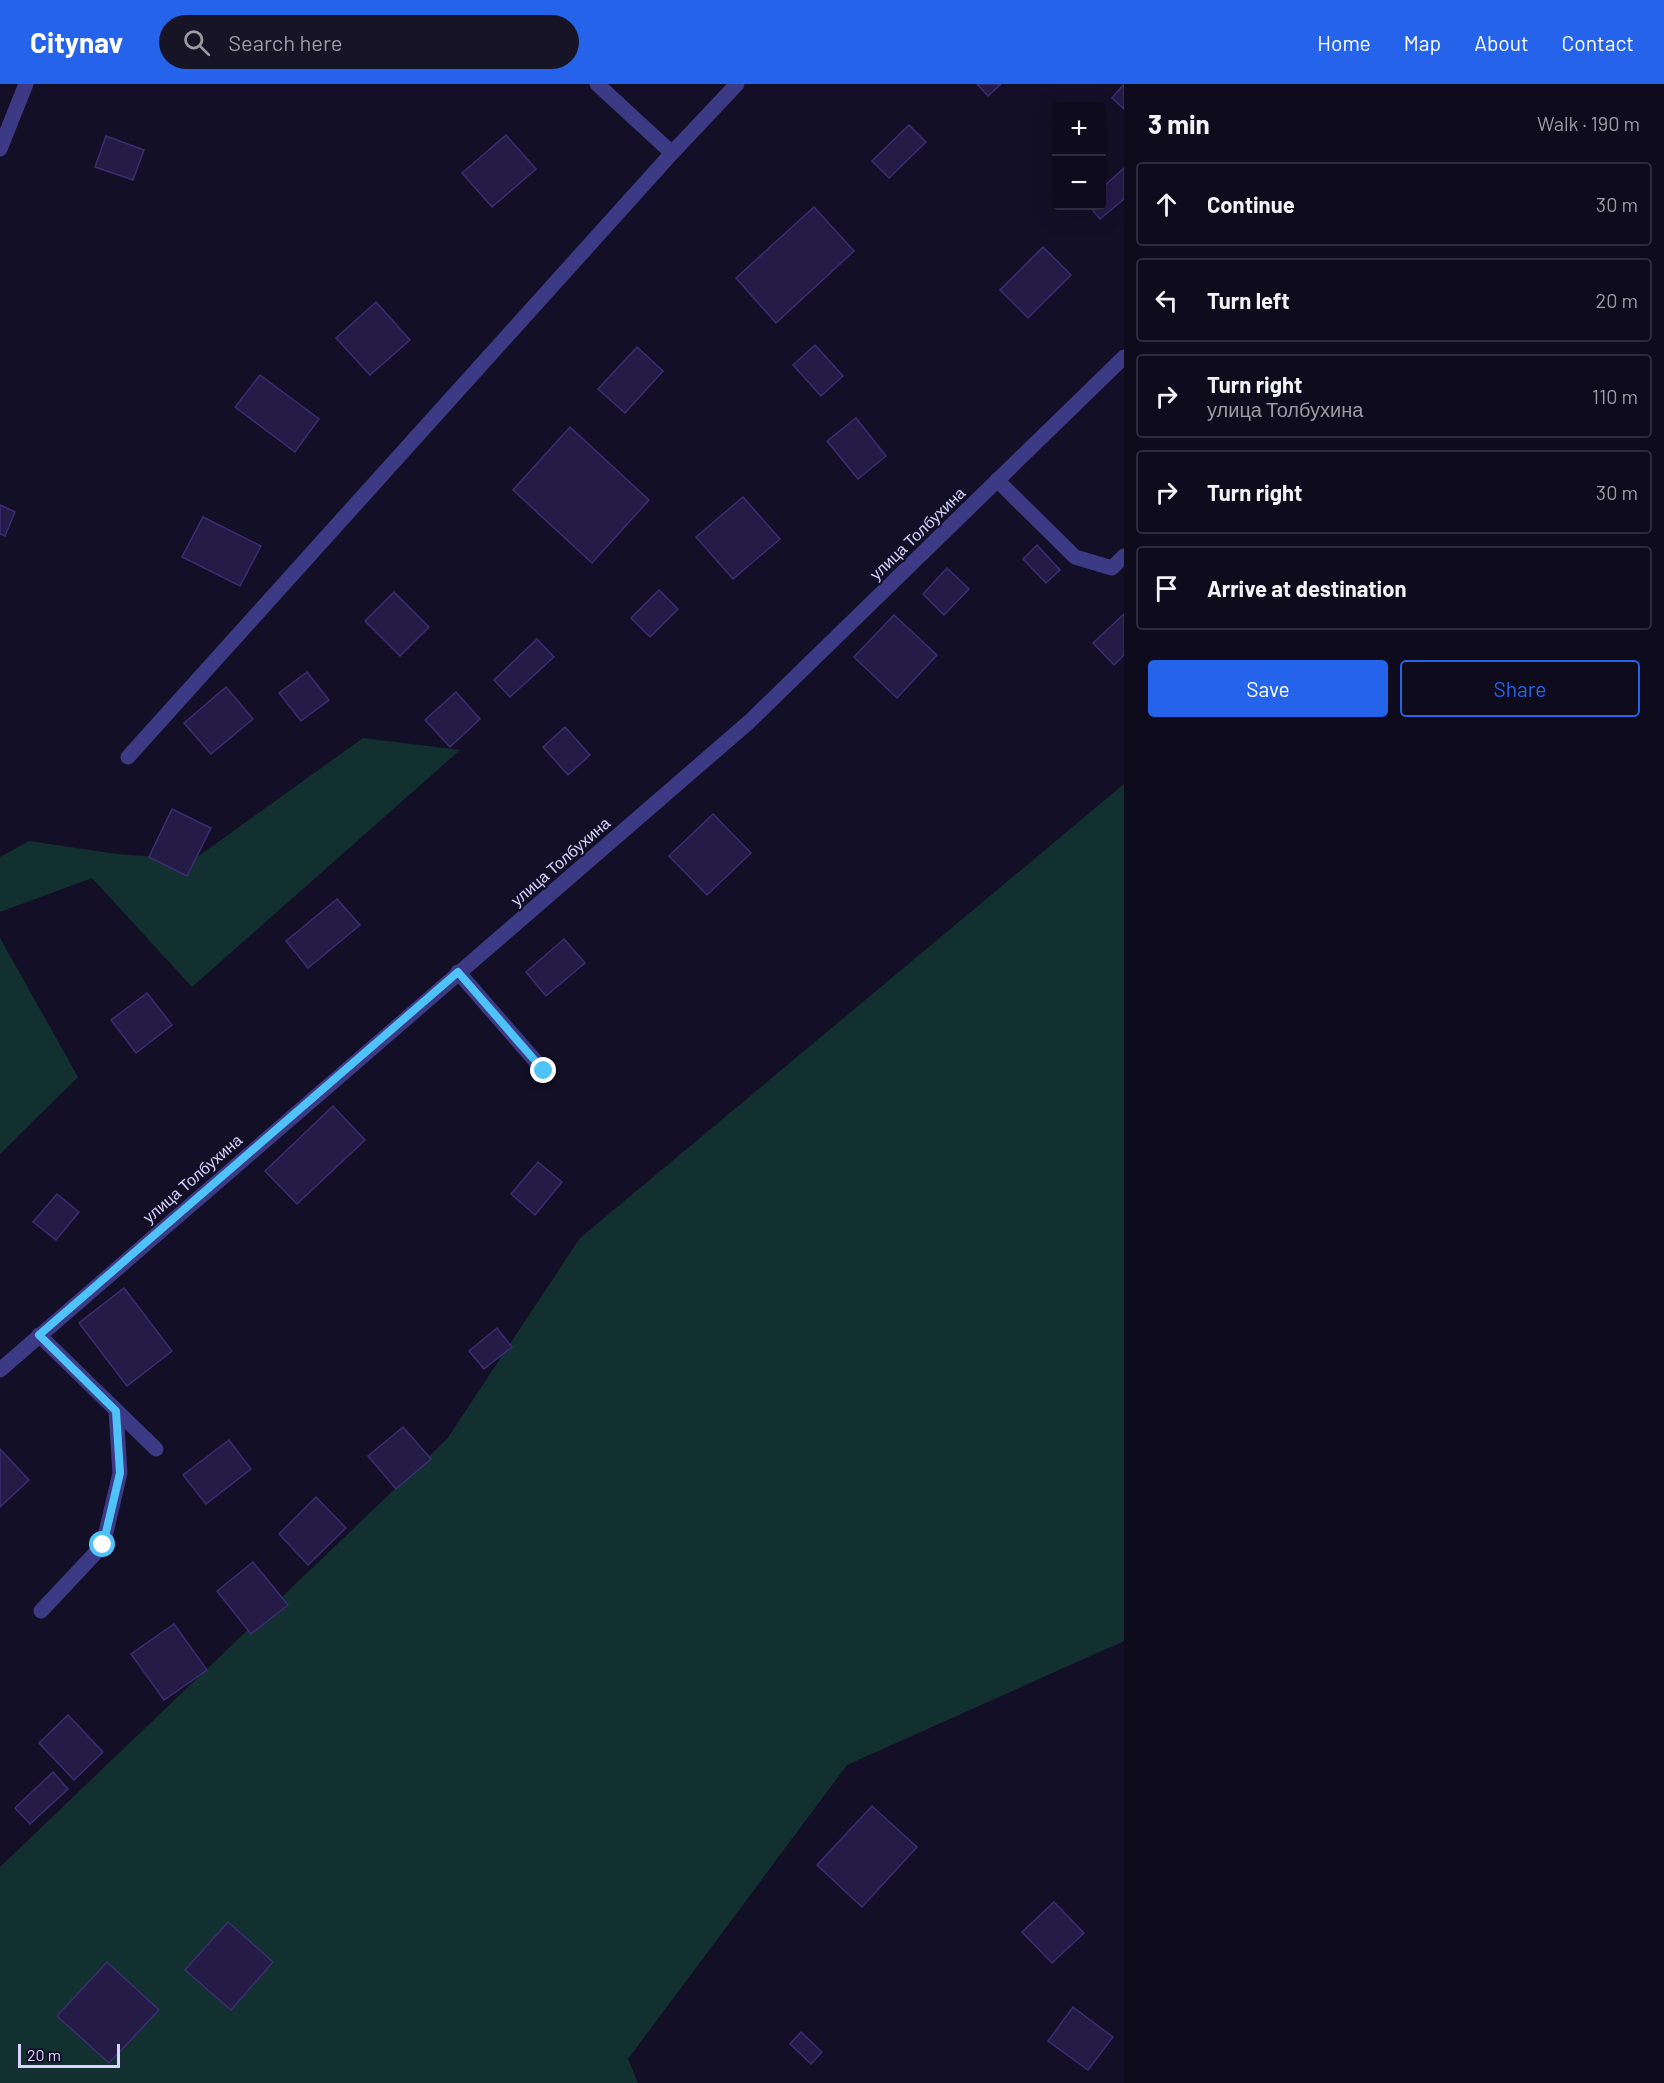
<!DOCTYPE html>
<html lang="en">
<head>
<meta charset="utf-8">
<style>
  body { margin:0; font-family:Barlow,sans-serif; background:#171425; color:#f1f3f6 }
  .controls { position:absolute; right:18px; top:18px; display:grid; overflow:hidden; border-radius:6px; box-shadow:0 6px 24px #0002 }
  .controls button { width:54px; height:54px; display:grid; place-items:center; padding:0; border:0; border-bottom:2px solid #2e2b3b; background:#0e0b1c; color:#f1f3f6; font:30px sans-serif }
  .scale { position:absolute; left:18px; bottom:15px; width:102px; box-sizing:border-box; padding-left:6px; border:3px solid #d9d4ff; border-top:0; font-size:16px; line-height:21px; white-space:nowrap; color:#d9d4ff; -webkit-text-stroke:4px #130f26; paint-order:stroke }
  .stop { position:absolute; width:18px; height:18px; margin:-14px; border:4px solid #4fc3f7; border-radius:50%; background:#fff }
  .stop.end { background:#4fc3f7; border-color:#fff; box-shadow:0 2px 6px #0008 }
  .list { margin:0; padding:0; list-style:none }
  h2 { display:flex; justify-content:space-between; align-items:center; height:78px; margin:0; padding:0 24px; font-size:26px }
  h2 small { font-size:20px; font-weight:400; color:#9b9ba3 }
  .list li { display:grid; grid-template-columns:39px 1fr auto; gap:18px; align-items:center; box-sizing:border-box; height:84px; margin:0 12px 12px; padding:0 12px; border:2px solid #2e2b3b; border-radius:6px }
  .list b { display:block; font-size:22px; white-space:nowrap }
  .list p { margin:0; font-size:20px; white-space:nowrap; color:#9b9ba3 }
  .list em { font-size:20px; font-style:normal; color:#9b9ba3 }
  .actions { display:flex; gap:12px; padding:18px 24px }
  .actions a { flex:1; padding:14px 0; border:2px solid #2563eb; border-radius:6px; text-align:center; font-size:21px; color:#2563eb }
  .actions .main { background:#2563eb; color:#fff }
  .icon { flex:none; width:33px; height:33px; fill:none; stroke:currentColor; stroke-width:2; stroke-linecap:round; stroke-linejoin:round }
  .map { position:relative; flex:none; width:1124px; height:1999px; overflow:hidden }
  header { display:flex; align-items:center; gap:36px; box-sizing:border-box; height:84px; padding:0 30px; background:#2563eb; color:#fff }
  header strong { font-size:28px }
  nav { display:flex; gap:33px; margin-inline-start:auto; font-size:21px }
  .search { width:420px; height:54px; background:#171425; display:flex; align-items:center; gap:15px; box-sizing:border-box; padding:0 21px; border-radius:33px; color:#9b9ba3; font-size:22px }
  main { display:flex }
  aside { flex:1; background:#0e0b1c }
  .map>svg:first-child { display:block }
</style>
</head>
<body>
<header>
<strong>Citynav</strong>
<div class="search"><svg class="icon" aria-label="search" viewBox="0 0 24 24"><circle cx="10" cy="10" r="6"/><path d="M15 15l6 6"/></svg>Search here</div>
<nav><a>Home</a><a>Map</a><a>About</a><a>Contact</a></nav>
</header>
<main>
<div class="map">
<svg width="1124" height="1999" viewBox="0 0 1124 1999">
  <rect width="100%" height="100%" fill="#130f26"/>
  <g fill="#12302f">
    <path d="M363 654 460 666 192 903 92 794 0 828V773L29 757 117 770 193 776Z"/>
    <path d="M1124 700V1557L847 1681 628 1975 638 1999H0V1783L447 1355 580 1154Z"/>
    <path d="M0 854 78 993 0 1070Z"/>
  </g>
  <g fill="#241b47" stroke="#3b2d73" stroke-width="1.5">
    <path d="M977 0H1001L988 12Z"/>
    <path d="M1124 0V25L1112 14Z"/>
    <path d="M909 41 926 58 889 94 872 77Z"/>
    <path d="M506 51 536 85 492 123 462 89Z"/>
    <path d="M106 52 144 66 133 96 95 83Z"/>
    <path d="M1124 84V115L1100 135 1089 122H1102V104Z"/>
    <path d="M814 123 854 167 776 239 736 194Z"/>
    <path d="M1043 163 1071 191 1028 234 1000 206Z"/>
    <path d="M376 218 410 256 370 291 336 254Z"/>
    <path d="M815 261 843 292 821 312 793 281Z"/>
    <path d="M637 263 663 287 625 329 598 305Z"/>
    <path d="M260 291 319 335 295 368 235 323Z"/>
    <path d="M856 334 886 372 858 395 827 357Z"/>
    <path d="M570 343 649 416 592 479 513 406Z"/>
    <path d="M743 413 780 455 733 495 696 453Z"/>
    <path d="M0 421 15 428 5 452 0 450Z"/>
    <path d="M203 433 261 462 240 502 182 473Z"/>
    <path d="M1037 461 1060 486 1046 499 1023 475Z"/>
    <path d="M947 484 969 505 944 531 923 510Z"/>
    <path d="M659 506 678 525 650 553 631 534Z"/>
    <path d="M394 508 429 543 400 572 365 537Z"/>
    <path d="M1124 530V571L1114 581 1093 559Z"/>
    <path d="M894 531 937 571 897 614 854 573Z"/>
    <path d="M537 555 554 573 510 613 494 596Z"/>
    <path d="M307 588 329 616 301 637 279 609Z"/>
    <path d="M226 603 253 635 211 670 184 639Z"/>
    <path d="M456 608 480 635 450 663 425 636Z"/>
    <path d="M565 643 590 671 568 691 543 663Z"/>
    <path d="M172 725 211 744 187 792 149 773Z"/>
    <path d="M713 730 751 769 707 811 669 772Z"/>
    <path d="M337 815 360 841 308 884 286 857Z"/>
    <path d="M564 855 585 879 546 912 526 888Z"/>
    <path d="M147 909 172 941 136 969 111 936Z"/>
    <path d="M333 1022 365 1056 297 1120 265 1087Z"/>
    <path d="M538 1078 562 1098 535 1131 511 1110Z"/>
    <path d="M57 1110 79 1128 56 1156 33 1138Z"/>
    <path d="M124 1204 172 1267 127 1302 79 1239Z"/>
    <path d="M497 1244 512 1263 484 1285 469 1267Z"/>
    <path d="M403 1343 431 1375 396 1405 368 1372Z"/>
    <path d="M229 1356 251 1385 206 1420 183 1391Z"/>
    <path d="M0 1365 29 1396 0 1423Z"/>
    <path d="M316 1413 346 1444 308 1481 279 1450Z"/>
    <path d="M253 1478 288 1521 251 1550 217 1507Z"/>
    <path d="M174 1540 207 1586 164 1616 131 1570Z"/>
    <path d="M68 1631 103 1668 74 1696 39 1659Z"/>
    <path d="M53 1688 68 1705 30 1740 15 1724Z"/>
    <path d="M872 1722 917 1763 862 1823 817 1781Z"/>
    <path d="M1054 1818 1084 1849 1052 1879 1022 1848Z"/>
    <path d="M228 1838 273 1878 231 1926 185 1886Z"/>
    <path d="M107 1878 159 1926 109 1979 57 1932Z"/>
    <path d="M1073 1923 1113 1953 1088 1986 1048 1957Z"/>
    <path d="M801 1948 822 1968 811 1980 790 1960Z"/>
  </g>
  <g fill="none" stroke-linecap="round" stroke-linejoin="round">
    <g stroke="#3d3a85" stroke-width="15">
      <path d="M997 396 1075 473 1112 484 1124 472"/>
      <path d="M458 888 545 988"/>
      <path d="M39 1251 156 1365"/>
      <path d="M41 1527 103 1461 120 1389 116 1327"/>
    </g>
    <g stroke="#3d3a85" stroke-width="15">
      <path d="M597 0 672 69"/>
      <path d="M0 65 26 0"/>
      <path d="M128 673 672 69 737 0"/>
      <path d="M0 1286 749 638 1124 273"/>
    </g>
  </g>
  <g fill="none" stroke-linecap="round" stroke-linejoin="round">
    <path stroke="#4fc3f7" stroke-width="8" d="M103 1461 120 1389 116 1327 39 1251 458 888 544 987"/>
  </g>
  <g text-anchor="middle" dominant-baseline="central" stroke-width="4.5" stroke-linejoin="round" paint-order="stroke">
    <g font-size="16" fill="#d9d4ff" stroke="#130f26">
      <text transform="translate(917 449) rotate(-44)">улица Толбухина</text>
      <text transform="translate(560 777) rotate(-41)">улица Толбухина</text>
      <text transform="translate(192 1094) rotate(-41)">улица Толбухина</text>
    </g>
  </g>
</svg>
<div class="controls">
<button>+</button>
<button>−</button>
</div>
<div class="scale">20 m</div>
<div class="stop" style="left:103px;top:1461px"></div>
<div class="stop end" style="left:544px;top:987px"></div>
</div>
<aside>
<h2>3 min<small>Walk · 190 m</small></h2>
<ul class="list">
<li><svg class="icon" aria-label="ahead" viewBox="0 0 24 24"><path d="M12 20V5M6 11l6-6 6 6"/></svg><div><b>Continue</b></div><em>30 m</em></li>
<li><svg class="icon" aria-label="left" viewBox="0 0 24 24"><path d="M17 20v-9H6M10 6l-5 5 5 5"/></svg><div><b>Turn left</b></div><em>20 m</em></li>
<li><svg class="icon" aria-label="right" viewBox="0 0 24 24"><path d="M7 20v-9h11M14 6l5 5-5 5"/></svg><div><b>Turn right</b><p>улица Толбухина</p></div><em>110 m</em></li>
<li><svg class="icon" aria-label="right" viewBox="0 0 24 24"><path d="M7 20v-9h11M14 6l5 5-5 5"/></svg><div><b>Turn right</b></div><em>30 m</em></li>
<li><svg class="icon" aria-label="arrive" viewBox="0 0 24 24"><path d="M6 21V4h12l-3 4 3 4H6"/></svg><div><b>Arrive at destination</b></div></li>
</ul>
<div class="actions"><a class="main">Save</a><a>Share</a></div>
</aside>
</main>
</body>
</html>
